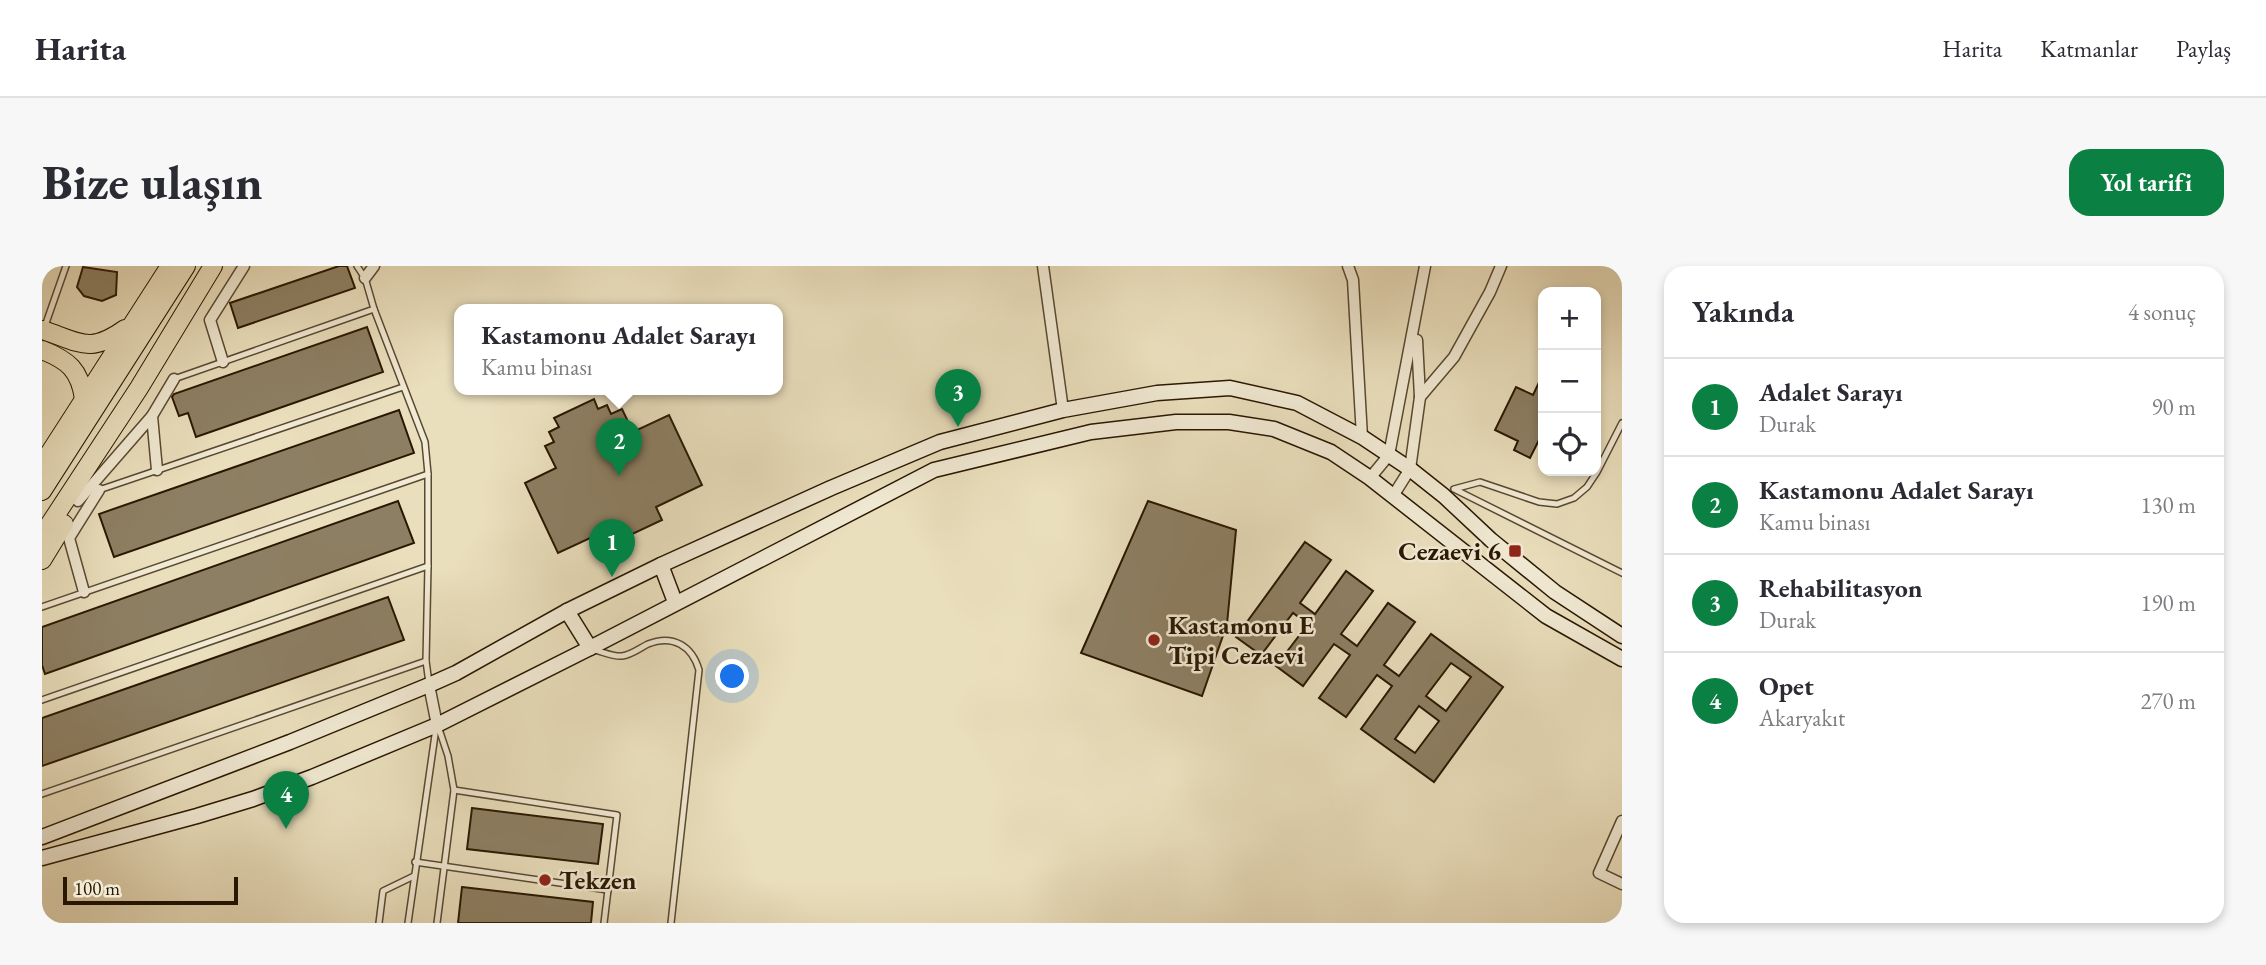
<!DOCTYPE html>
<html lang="tr">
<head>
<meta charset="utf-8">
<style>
  body { margin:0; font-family:"EB Garamond",serif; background:#f7f7f7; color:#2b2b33 }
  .controls { position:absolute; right:21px; top:21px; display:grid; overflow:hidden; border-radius:14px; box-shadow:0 4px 10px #0003 }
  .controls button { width:63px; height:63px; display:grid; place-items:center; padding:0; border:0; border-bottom:2px solid #e1e1e2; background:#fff; color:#2b2b33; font:35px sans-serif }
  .scale { position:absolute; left:21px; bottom:18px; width:175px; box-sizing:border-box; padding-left:7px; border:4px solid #291702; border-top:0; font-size:19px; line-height:24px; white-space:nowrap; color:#291702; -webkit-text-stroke:5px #f1ead4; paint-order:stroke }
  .you { position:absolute; left:691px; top:411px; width:24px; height:24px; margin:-18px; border:5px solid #fff; border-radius:50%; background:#1a73e8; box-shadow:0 0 0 10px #1a73e833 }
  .badge { display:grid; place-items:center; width:46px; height:46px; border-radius:50%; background:#0b8043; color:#fff; font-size:23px; font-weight:700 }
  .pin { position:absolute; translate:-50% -58px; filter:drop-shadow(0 2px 4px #0008) }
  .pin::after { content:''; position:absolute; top:37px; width:24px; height:21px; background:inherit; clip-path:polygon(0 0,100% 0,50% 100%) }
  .popup { position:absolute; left:412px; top:38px; width:329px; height:91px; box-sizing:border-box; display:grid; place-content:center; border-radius:14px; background:#fff; filter:drop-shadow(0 2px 5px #0005); font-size:23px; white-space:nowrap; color:#7c7c81 }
  .popup b { font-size:26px; color:#2b2b33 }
  .popup::after { content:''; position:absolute; left:50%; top:100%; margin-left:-14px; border:14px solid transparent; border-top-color:#fff }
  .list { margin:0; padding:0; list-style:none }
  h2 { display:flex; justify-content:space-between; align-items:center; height:91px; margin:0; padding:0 28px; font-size:30px }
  h2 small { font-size:23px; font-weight:400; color:#7c7c81 }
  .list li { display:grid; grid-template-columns:46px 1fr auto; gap:21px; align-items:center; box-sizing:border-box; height:98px; padding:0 28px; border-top:2px solid #e1e1e2 }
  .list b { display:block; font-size:26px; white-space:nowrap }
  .list p { margin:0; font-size:23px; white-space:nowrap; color:#7c7c81 }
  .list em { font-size:23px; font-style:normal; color:#7c7c81 }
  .icon { flex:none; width:38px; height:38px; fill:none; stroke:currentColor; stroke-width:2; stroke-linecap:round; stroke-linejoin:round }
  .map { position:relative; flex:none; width:1580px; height:657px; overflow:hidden; border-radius:21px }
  header { display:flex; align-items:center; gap:42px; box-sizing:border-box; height:98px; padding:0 35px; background:#fff; border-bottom:2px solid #e1e1e2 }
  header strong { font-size:33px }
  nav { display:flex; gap:38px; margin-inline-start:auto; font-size:24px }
  .intro { display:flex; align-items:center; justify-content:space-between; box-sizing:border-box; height:168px; padding:0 42px }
  h1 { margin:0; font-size:49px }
  .button { padding:18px 32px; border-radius:21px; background:#0b8043; color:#fff; font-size:24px; font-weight:700 }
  main { display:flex; gap:42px; padding:0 42px }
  aside { flex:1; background:#fff; border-radius:21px; box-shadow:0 4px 10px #0003 }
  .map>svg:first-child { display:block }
</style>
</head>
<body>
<header>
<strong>Harita</strong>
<nav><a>Harita</a><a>Katmanlar</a><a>Paylaş</a></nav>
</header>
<div class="intro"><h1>Bize ulaşın</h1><a class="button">Yol tarifi</a></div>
<main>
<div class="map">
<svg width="1580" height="657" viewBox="0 0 1580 657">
  <rect width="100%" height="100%" fill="#eadfbd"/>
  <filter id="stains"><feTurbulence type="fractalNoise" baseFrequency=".00286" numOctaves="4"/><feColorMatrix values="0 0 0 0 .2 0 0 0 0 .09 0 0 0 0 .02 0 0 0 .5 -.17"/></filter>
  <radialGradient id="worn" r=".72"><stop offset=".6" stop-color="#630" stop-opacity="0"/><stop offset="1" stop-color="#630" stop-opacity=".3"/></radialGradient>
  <g fill="#8d7f63" stroke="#291702" stroke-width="2" fill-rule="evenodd">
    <path d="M297 0H305L313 22 196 62 188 37Z"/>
    <path d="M41 1 75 6 74 29 60 35 42 30 35 21Z"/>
    <path d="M325 61 341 106 154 171 146 147 137 150 130 131 132 128Z"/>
    <path d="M1501 108V166L1488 192 1472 184 1476 175 1453 164 1474 121 1491 129Z"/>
    <path d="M552 133 556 143 565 139 569 148 580 143 591 166 627 149 660 219 614 241 620 254 567 279 561 266 516 287 483 217 514 202 503 180 512 176 507 166 517 161 512 152Z"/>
    <path d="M357 144 372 187 72 291 57 248Z"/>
    <path d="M356 235 372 277 3 408 0 399V361Z"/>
    <path d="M1106 235 1194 264 1185 358 1160 430 1039 387Z"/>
    <path d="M1263 276 1289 294 1258 337 1273 348 1304 305 1331 325 1299 368 1315 380 1346 337 1373 356 1342 399 1357 410 1389 368 1461 421 1392 516 1319 463 1350 420 1335 409 1304 451 1277 432 1308 389 1292 378 1261 420 1234 400 1266 358 1251 347 1219 389 1194 371ZM1409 397 1429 411 1404 445 1384 430ZM1377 440 1397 455 1373 487 1353 473Z"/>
    <path d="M346 331 362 374 0 500V452Z"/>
    <path d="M430 542 561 558 556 598 425 583Z"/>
    <path d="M420 621 551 636 549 657H416Z"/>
  </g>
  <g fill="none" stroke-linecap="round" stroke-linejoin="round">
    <defs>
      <g id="service">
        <path d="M315 0 323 12 332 43 383 176 386 208V300L384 395 387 417"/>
        <path d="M3 60 24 0"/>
        <path d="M132 113 332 43"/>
        <path d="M1412 223 1438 216 1497 236 1515 238 1532 232 1545 221 1555 206 1580 157"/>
        <path d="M57 224 361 121"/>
        <path d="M1414 224 1580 307"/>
        <path d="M0 341 386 208"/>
        <path d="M553 384C561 386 572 391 580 390 589 389 598 382 606 378 631 368 650 380 657 404L629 657"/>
        <path d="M0 434 386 300"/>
        <path d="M412 524 575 549 562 657"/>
        <path d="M0 528 384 395"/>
        <path d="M373 596 566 624"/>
        <path d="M337 657 341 625 372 610"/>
        <path d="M366 657 394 462"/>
        <path d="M395 657 412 524 406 490 396 460"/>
      </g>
      <g id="minor">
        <path d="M1001 0 1021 144"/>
        <path d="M1306 0 1311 14 1320 171"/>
        <path d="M323 12 332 0"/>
        <path d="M181 96 168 54 202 0"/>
        <path d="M1378 131 1412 91 1448 26 1459 0"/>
        <path d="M115 204 110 150 132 113"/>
        <path d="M1328 212 1347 189 1383 0"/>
        <path d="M1351 230 1368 203 1378 131 1375 74"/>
        <path d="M36 235 110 150"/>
        <path d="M42 326 27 272 57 224"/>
        <path d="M387 419 395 459"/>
        <path d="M1580 555 1557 607 1580 618"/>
      </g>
      <g id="secondary">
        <path d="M619 299 633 336"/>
        <path d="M525 345 548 382"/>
        <path d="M0 571 248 476 387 419 414 407 525 345 619 299 789 222 898 176 1021 144 1115 127 1188 122 1255 137 1320 171 1368 203 1402 230 1449 274 1513 326 1580 370"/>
        <path d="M0 592 155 550 211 533 270 511 395 459 548 382 892 204 1049 166 1134 156H1187L1232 163 1289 186 1328 212 1504 350 1580 393"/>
      </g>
      <g id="trunk">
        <path d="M1 64C39 77 48 88 83 63"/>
        <path d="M0 84C26 94 38 104 42 133"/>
        <path d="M0 199 128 0"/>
        <path d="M0 225 144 0"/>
        <path d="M0 270 97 122 171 0"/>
        <path d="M0 294 22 258"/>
      </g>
    </defs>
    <use href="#service" stroke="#594931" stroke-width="8"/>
    <use href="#minor" stroke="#594931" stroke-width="13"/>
    <use href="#secondary" stroke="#291702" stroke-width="17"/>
    <use href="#trunk" stroke="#291702" stroke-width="20"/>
    <use href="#service" stroke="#f1ead4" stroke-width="5"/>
    <use href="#minor" stroke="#f1ead4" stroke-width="10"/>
    <use href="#secondary" stroke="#f1ead4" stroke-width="14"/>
    <use href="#trunk" stroke="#eadfbd" stroke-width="18"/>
  </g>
  <g fill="#8f2418" stroke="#f1ead4" stroke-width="2.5">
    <rect x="1466" y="278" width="14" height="14" rx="3.5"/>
    <circle cx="1112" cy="374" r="7"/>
    <circle cx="503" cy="614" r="7"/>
  </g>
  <g text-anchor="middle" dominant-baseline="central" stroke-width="5" stroke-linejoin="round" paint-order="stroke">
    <g font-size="26" font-weight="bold" fill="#291702" stroke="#f1ead4" text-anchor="start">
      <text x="1459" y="285" text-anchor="end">Cezaevi 6</text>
      <text x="1126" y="359">Kastamonu E<tspan x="1126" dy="30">Tipi Cezaevi</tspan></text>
      <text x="517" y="614">Tekzen</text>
    </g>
  </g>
  <rect width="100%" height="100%" filter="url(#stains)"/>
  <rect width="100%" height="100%" fill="url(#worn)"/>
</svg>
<div class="controls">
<button>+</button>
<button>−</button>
<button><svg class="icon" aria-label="locate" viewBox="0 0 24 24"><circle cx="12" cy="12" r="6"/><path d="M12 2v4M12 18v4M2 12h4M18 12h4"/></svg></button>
</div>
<div class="scale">100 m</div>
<div class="you"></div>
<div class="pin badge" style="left:570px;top:311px">1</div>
<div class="pin badge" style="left:577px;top:210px">2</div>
<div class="popup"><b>Kastamonu Adalet Sarayı</b>Kamu binası</div>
<div class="pin badge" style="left:916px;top:161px">3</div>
<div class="pin badge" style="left:244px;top:563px">4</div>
</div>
<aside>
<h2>Yakında<small>4 sonuç</small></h2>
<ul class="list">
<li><span class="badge">1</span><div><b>Adalet Sarayı</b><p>Durak</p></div><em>90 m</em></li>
<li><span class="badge">2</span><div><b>Kastamonu Adalet Sarayı</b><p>Kamu binası</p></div><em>130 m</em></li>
<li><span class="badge">3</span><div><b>Rehabilitasyon</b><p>Durak</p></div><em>190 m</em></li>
<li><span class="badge">4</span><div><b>Opet</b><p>Akaryakıt</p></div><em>270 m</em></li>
</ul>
</aside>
</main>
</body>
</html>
